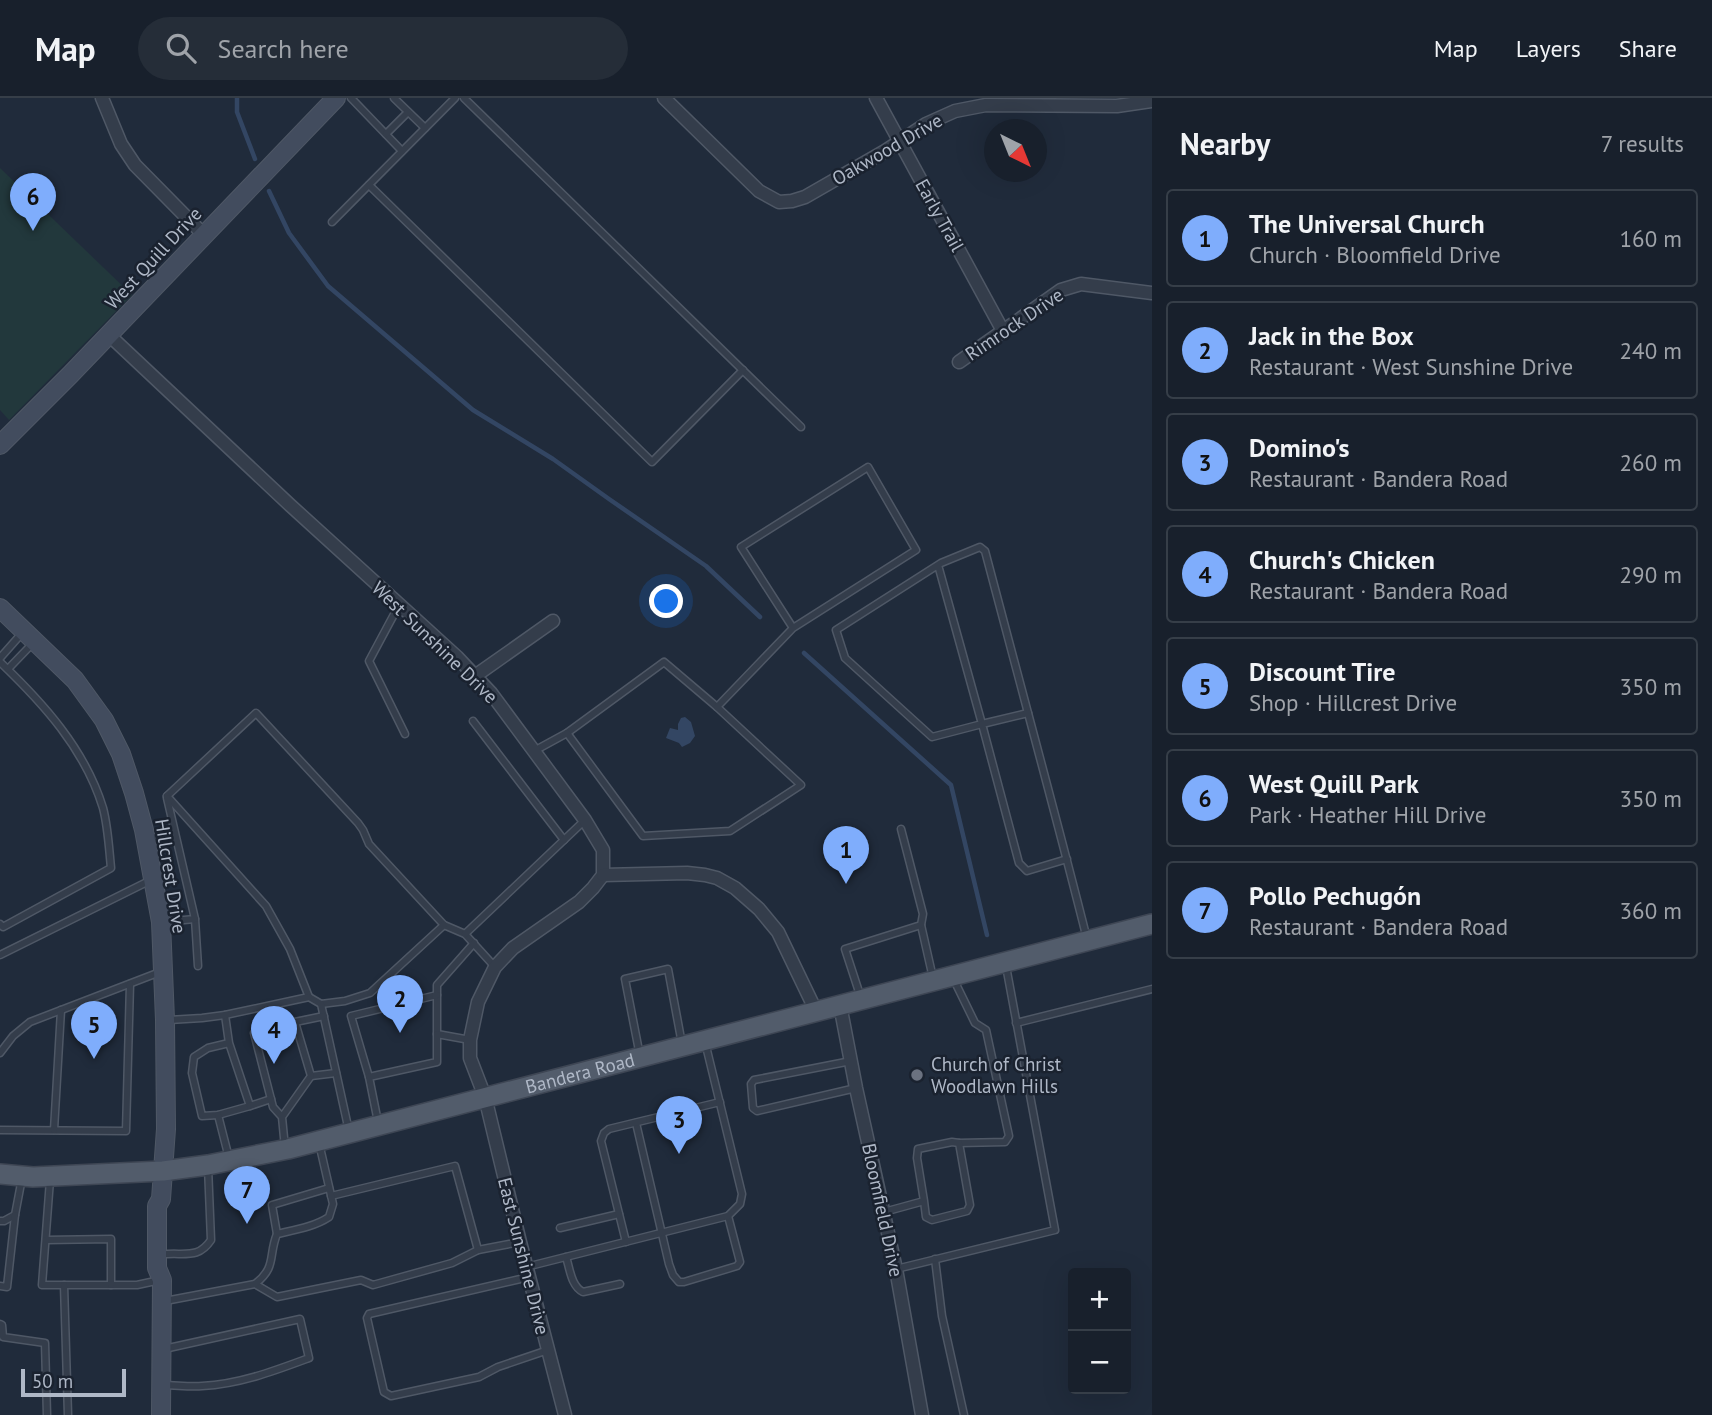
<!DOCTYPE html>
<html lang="en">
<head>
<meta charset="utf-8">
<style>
  body { margin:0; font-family:"PT Sans",sans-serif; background:#252d38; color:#f1f3f6 }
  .controls { position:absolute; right:21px; bottom:21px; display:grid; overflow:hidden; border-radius:7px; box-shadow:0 7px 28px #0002 }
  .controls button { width:63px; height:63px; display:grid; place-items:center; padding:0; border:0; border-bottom:2px solid #363e48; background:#18202c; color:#f1f3f6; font:35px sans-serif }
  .compass { position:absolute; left:984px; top:21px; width:63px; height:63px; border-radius:50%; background:#18202c; box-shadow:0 7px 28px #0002; rotate:137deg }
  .scale { position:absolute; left:21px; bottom:18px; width:105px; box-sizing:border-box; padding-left:7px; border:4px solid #afb8c7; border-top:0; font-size:19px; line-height:24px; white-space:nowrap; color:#afb8c7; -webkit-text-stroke:5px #1a222f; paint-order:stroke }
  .you { position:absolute; left:667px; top:504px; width:24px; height:24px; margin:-18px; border:5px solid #fff; border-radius:50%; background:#1a73e8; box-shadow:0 0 0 10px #1a73e833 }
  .badge { display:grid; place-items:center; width:46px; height:46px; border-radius:50%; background:#7fadfc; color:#111; font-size:23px; font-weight:700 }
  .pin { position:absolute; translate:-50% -58px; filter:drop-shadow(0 2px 4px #0008) }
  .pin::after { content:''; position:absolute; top:37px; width:24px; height:21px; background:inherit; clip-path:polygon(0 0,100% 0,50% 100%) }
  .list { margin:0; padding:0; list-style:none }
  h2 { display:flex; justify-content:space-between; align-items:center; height:91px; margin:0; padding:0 28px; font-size:30px }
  h2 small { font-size:23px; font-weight:400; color:#9fa3a9 }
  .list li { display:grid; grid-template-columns:46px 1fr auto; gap:21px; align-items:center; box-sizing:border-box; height:98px; margin:0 14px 14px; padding:0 14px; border:2px solid #363e48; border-radius:7px }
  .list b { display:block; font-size:26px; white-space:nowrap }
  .list p { margin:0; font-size:23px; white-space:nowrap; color:#9fa3a9 }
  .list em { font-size:23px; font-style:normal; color:#9fa3a9 }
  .icon { flex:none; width:38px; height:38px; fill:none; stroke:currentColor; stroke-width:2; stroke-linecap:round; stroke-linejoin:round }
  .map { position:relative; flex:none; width:1152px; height:1317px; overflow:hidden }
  header { display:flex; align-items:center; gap:42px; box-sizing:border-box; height:98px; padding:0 35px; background:#18202c; border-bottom:2px solid #363e48 }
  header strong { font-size:33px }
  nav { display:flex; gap:38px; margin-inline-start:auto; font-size:24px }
  .search { width:490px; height:63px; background:#252d38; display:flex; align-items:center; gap:18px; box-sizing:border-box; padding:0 24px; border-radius:38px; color:#9fa3a9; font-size:26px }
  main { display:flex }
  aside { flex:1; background:#18202c }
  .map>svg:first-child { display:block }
</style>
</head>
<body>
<header>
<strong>Map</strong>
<div class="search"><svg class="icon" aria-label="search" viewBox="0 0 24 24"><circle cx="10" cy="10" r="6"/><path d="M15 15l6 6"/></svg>Search here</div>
<nav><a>Map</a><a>Layers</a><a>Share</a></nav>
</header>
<main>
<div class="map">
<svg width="1152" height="1317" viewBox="0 0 1152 1317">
  <rect width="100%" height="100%" fill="#202b3b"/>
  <path fill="#22383c" d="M0 70 132 197 9 322 0 312Z"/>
  <path fill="#334663" d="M685 619 691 624 695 638 690 645 682 649 679 645 666 640 670 630 678 632V626L681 620Z"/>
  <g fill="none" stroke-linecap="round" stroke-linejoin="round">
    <g stroke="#334663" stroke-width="4.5">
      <path d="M237 0V14L255 61"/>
      <path d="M269 93 289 135 328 188 473 312 553 361 609 401 706 468 760 519"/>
      <path d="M804 555 951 687 987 837"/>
    </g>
    <defs>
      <g id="lane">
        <path d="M351 0 402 53"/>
        <path d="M394 0 425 30"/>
        <path d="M464 0 801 329"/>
        <path d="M386 36 408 14"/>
        <path d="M369 87 652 364 743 272"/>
        <path d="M332 124 455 0"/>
        <path d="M938 467 982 626 932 639 845 560 836 532 941 465 980 449 985 453 1028 615"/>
        <path d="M399 507 369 563 405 636"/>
        <path d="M0 560 23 534"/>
        <path d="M0 564C43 605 85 651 103 710 108 729 109 750 111 770L3 829 0 826"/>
        <path d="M8 571 33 545"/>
        <path d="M473 623 564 742"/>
        <path d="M567 635 664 564 717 609"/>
        <path d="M534 653 567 635 643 738 730 733 801 687 717 609 793 530 916 452 868 369 741 449 793 530"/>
        <path d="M167 698 256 615 358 725 363 732 369 746 444 827 465 836 495 869"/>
        <path d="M167 698 266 808 290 851 309 899"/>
        <path d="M146 740 175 738"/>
        <path d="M1067 761 1027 773 1019 765 982 626 1028 615C1048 690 1068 765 1087 841"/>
        <path d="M195 821 198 868"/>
        <path d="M162 824 195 821 167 700"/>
        <path d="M921 827 933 880"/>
        <path d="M465 836 585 722"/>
        <path d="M0 857 151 782"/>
        <path d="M954 882 975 925 986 932 1009 1038 1005 1044 959 1045"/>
        <path d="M861 900 845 851 921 827 923 816 901 731"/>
        <path d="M321 906 345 903 370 895 444 827"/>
        <path d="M225 917 229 945 250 1008 218 1017 202 1018 192 975 194 959 208 950 229 945"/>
        <path d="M169 922 202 920 225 917 309 899 321 906 349 1033"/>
        <path d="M295 924 324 918"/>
        <path d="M1016 925 1152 891"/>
        <path d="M437 936V887L474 845"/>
        <path d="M0 955 13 938 30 924 160 874"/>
        <path d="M640 958 625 881 668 871 682 946"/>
        <path d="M851 963 754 982 751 986 753 1010 757 1013 856 990"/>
        <path d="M311 978 336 975"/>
        <path d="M369 979 351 918 437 897"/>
        <path d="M250 1008 271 1001"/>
        <path d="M218 1017 229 1060"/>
        <path d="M282 1019 311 978 295 924 254 935 273 1009 282 1019 285 1050"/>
        <path d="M378 1024 369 979 437 964V936L470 942"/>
        <path d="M636 1025 669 1166 673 1177 679 1184H684L737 1168 740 1164 728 1118"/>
        <path d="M0 1032 126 1033 130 886"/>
        <path d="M54 1032 61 912"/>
        <path d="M50 1082 42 1187H137L160 1182"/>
        <path d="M331 1098 455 1068 478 1152"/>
        <path d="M884 1114 924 1103 926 1119 932 1122 967 1113 970 1107 959 1045 952 1044 918 1051 917 1060 924 1103"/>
        <path d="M0 1123H4L15 1117 22 1080"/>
        <path d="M560 1130 619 1116"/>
        <path d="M277 1136 272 1107 329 1090"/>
        <path d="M46 1142 111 1141V1187"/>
        <path d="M626 1144 601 1043 604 1035 609 1031 720 1004"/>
        <path d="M167 1156C187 1155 199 1160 211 1142L208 1069"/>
        <path d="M566 1159C570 1171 571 1188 583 1194L620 1186"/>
        <path d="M935 1161 942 1218 964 1317"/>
        <path d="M526 1169 728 1118 740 1106 742 1096 705 944"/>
        <path d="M896 1171 1055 1132 1006 868"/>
        <path d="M529 1179 369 1216 367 1220 384 1294 391 1298 479 1279 498 1269 548 1252"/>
        <path d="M255 1186 277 1199 361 1182 373 1187 452 1165 478 1152 520 1144"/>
        <path d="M64 1187 68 1317"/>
        <path d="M0 1188 7 1189 15 1117"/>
        <path d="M165 1203 255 1186C277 1169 268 1158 277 1136 294 1132 314 1129 329 1119L333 1106 319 1045"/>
        <path d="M0 1226 2 1227 3 1239 45 1245 47 1317"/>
        <path d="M163 1287C176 1287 189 1289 202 1288 240 1286 274 1273 309 1260L300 1221 164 1251"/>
      </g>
      <g id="street">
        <path d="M102 0 121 46 135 67 204 137"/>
        <path d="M664 0 759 93 779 104 792 103 805 99 885 53 926 26 955 13 986 7 1117 8 1152 3"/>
        <path d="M876 0 1003 233"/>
        <path d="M109 237 291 408 457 559 491 595 585 722 603 752V777L593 790 579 804 513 850 495 869 478 904 470 942V960L485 999 520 1144 565 1317"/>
        <path d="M959 264 1061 192 1081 186 1152 195"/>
        <path d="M475 578 553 523"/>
        <path d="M603 777 687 775 705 777 717 780 735 790 759 811 778 834 816 913"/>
        <path d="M840 907 856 990 896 1171 922 1317"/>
      </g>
      <g id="secondary">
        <path d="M0 347 70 277 336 0"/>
        <path d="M0 510 75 582 104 622 121 656 134 695 144 732 161 824 165 922 166 1031 161 1101 157 1108V1170L162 1182 161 1317"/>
      </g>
      <g id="primary">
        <path id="s1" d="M0 1076 33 1079 163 1073 208 1067 288 1051 1152 826"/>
      </g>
    </defs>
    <use href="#lane" stroke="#4f5866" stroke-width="9"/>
    <use href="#street" stroke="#4f5866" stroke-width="15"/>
    <use href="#secondary" stroke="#4f5866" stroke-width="20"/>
    <use href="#primary" stroke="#3e4654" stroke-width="22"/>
    <use href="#lane" stroke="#343d4b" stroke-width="6"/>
    <use href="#street" stroke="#343d4b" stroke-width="12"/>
    <use href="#secondary" stroke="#424c5e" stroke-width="18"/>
    <use href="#primary" stroke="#525c6b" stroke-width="19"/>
  </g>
  <circle fill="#6b7280" stroke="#1a222f" stroke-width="2.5" cx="917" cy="977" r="7"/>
  <g text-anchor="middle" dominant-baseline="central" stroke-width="5" stroke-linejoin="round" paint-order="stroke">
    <g font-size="19" fill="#afb8c7" stroke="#1a222f">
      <text transform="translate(887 51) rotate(-30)">Oakwood Drive</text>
      <text transform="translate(940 117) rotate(61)">Early Trail</text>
      <text transform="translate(153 160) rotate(-47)">West Quill Drive</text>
      <text transform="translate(1014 226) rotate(-34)">Rimrock Drive</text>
      <text transform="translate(435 544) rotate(44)">West Sunshine Drive</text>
      <text transform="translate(171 778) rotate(81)">Hillcrest Drive</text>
      <text stroke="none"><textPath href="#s1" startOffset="592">Bandera Road</textPath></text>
      <text transform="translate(883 1112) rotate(78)">Bloomfield Drive</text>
      <text transform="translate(524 1158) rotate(76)">East Sunshine Drive</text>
    </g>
    <g font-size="19" fill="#afb8c7" stroke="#1a222f" text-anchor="start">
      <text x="931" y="966">Church of Christ<tspan x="931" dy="22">Woodlawn Hills</tspan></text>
    </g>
  </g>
</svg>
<div class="controls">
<button>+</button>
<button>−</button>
</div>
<svg class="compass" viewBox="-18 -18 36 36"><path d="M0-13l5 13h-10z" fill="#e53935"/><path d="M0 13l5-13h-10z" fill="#9fa3a9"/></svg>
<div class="scale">50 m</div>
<div class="you"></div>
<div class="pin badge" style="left:846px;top:786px">1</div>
<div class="pin badge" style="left:400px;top:935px">2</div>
<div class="pin badge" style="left:679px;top:1056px">3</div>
<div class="pin badge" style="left:274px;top:966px">4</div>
<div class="pin badge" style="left:94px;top:961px">5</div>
<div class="pin badge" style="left:33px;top:133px">6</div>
<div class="pin badge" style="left:247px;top:1126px">7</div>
</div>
<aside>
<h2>Nearby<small>7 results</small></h2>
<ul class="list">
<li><span class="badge">1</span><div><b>The Universal Church</b><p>Church · Bloomfield Drive</p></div><em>160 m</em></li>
<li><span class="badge">2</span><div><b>Jack in the Box</b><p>Restaurant · West Sunshine Drive</p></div><em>240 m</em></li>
<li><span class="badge">3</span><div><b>Domino's</b><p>Restaurant · Bandera Road</p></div><em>260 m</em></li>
<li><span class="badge">4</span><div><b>Church's Chicken</b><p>Restaurant · Bandera Road</p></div><em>290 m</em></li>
<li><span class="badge">5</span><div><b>Discount Tire</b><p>Shop · Hillcrest Drive</p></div><em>350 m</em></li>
<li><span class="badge">6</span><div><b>West Quill Park</b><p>Park · Heather Hill Drive</p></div><em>350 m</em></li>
<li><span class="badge">7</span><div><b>Pollo Pechugón</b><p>Restaurant · Bandera Road</p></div><em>360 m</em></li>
</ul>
</aside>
</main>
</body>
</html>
